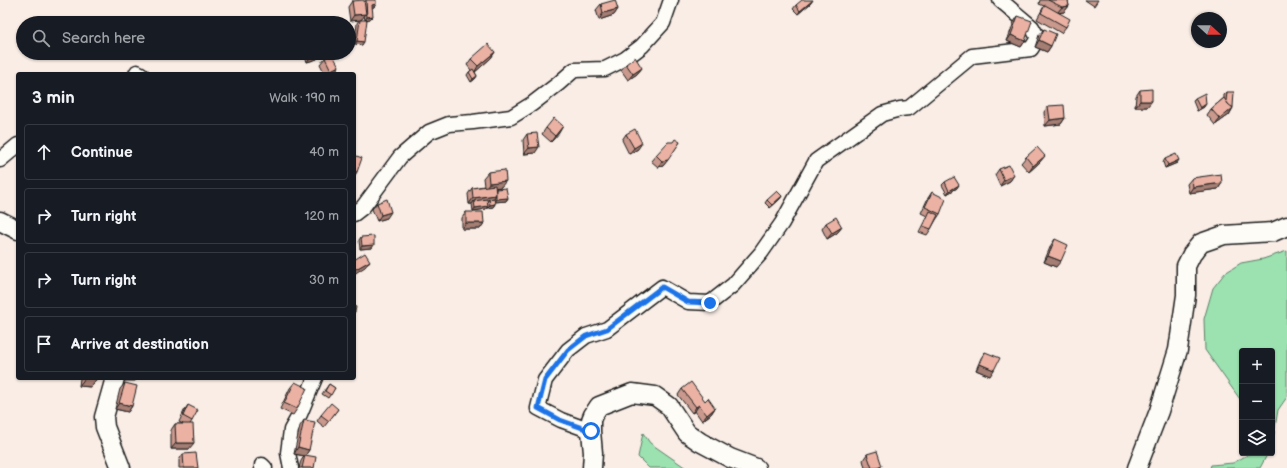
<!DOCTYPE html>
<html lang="en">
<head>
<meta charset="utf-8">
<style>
  body { margin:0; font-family:"Balsamiq Sans",sans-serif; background:#242831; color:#f1f3f6 }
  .controls { position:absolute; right:12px; bottom:12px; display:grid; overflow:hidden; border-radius:4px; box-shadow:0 1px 3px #0004 }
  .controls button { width:36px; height:36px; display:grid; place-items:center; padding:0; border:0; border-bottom:1px solid #363941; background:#171b24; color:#f1f3f6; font:20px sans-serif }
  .compass { position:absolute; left:1191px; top:12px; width:36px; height:36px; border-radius:50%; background:#171b24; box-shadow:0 1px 3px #0004; rotate:111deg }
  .stop { position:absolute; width:12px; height:12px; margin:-9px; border:3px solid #1a73e8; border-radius:50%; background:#fff }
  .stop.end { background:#1a73e8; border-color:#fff; box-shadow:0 1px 4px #0008 }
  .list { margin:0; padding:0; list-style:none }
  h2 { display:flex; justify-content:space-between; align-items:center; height:52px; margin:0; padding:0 16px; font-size:17px }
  h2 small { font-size:13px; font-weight:400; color:#9ea1a6 }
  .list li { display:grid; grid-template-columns:26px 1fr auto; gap:12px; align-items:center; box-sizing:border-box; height:56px; margin:0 8px 8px; padding:0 8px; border:1px solid #363941; border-radius:4px }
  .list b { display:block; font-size:15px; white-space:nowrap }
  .list em { font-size:13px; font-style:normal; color:#9ea1a6 }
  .icon { flex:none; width:22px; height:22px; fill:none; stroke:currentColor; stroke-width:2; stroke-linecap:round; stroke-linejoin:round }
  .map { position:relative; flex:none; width:1287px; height:468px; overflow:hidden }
  .search { position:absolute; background:#171b24; box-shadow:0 1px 3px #0004; left:16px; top:16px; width:340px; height:44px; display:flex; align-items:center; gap:10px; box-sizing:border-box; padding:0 14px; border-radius:22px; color:#9ea1a6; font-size:15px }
  .panel { position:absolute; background:#171b24; box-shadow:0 1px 3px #0004; left:16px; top:72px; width:340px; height:308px; border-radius:4px }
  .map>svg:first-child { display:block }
</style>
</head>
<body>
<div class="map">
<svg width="1287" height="468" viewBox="0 0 1287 468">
  <rect width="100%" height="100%" fill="#f9ede6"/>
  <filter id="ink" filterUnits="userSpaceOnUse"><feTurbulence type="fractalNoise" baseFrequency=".025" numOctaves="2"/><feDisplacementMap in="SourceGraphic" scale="8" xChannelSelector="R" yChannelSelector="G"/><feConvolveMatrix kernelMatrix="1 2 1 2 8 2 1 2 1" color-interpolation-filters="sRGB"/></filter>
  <g filter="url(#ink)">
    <g fill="#9be2b0" stroke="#5c7f66">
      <path d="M1287 251V397L1278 410 1272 445V351H1242V402L1205 350 1204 319 1213 288 1225 273 1241 263 1263 259Z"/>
      <path d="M643 433 650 443 686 468H649L638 457Z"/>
      <path d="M1251 453H1268L1260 468H1210L1211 465 1233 463Z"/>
    </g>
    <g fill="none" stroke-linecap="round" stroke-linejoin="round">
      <defs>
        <g id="minor">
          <path d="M136 74 137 72 141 74"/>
          <path d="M0 160 18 145"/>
          <path d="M354 214 363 207 400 157 429 132 449 124 473 122 511 117 532 104 558 84 574 70 605 69 625 59 642 46 663 23 671 0"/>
          <path d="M591 431 561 420 538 408 545 380 568 350 586 336 607 329 662 287 688 302 710 303 733 285 761 253 782 223 816 161 882 114 900 109 909 108 972 56 1031 49 1038 38 1032 27 1000 0"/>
          <path d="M262 468V465L265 468"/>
          <path d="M291 468 288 453 291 430 300 414 315 378"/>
        </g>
        <g id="major">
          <path d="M0 221 18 230"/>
          <path d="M115 378 104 417 105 427 121 468"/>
          <path d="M592 468 593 453 591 431V420L593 415 599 406 632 393 655 396 669 406 687 433 700 442 730 458 756 468"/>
          <path d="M1137 468 1159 411 1178 350 1186 295V266L1192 254 1201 243 1224 235 1273 232 1287 226"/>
        </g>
      </defs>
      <use href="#minor" stroke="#1c1c1c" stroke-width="17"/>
      <use href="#major" stroke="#1c1c1c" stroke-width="21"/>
      <use href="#minor" stroke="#fdfcf7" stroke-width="14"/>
      <use href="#major" stroke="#fdfcf7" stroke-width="18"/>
    </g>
    <g fill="#ca998d" stroke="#1c1c1c">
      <path d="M366 0 376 4 374 7H372L370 19 365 20 364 15 361 20 362 45 355 44 357 23 359 20 350 21 348 7 352 1 364 3Z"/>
      <path d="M1040 0H1069L1068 1 1069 6 1064 12 1059 13 1066 27 1061 33 1037 19 1044 6 1039 4Z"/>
      <path d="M1085 0H1098L1094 6Z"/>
      <path d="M811 3 798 14 793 9 796 5Z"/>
      <path d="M601 4 618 9 614 15 599 20 596 10Z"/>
      <path d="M1018 16 1025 41 1021 47 1007 41 1014 22Z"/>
      <path d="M1044 29 1051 46 1047 52 1035 47 1039 35Z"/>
      <path d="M495 52 491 58 475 72 477 76 475 79 471 82 467 75 469 72 471 70 467 65 471 59Z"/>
      <path d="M304 53H321L317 59 307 62Z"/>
      <path d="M325 58 339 66 334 73 331 74H325L320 64Z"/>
      <path d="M626 64 642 68 637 74 628 80 621 70Z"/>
      <path d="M1140 90 1147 107H1135L1136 96Z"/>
      <path d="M1227 92 1233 108 1229 115 1215 125 1207 115 1211 109 1224 98V95Z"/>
      <path d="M1195 98 1204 107 1197 111 1193 101Z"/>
      <path d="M1048 106 1065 118 1061 124 1045 126 1044 112Z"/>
      <path d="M546 128 559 133 551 142 542 134Z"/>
      <path d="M527 134 535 153 524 154 523 140Z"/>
      <path d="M626 134 638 149 629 154 622 140Z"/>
      <path d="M680 142 663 166 658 167 651 161 656 155Z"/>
      <path d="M1026 157 1040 162 1029 172 1021 163Z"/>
      <path d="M1165 159 1177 163 1165 168 1163 162Z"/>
      <path d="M999 169 1014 175 1010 181 1000 186 995 175Z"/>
      <path d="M488 172 501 187 496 188V189L508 198 506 201 495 202V204L493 207 487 208V207L486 209 473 211 472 204H469L468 194 472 188 484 186 483 178Z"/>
      <path d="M1192 178 1222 183 1218 189 1189 193 1187 184Z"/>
      <path d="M945 182 957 188 947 194 942 185Z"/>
      <path d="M932 192 940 214 936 220 931 229 927 235 919 232 927 216 921 213 928 198Z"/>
      <path d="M782 196 780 199 770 208 765 203 767 200Z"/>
      <path d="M377 203 387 218 377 221 372 209Z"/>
      <path d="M466 212 484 223 480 229H462V218Z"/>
      <path d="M826 223 842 227 837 233 827 239 822 229Z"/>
      <path d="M361 237 372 248 360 249 359 240Z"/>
      <path d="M1055 239 1056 267 1044 262 1051 245Z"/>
      <path d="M985 352 990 376 976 370 981 358Z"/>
      <path d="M80 378H97L91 387 79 386Z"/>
      <path d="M295 382 297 409 293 415 280 409 290 388Z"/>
      <path d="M125 383 132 406 128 412 115 409 120 389Z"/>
      <path d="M329 384 335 388 328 398 322 394Z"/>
      <path d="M682 389 705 401 715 408 711 414 702 421 695 411 692 413 678 395Z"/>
      <path d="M188 405 192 421 190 424 189 449H171V430L175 424H183L179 422 184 411Z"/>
      <path d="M338 409 324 427 317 421 321 415Z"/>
      <path d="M304 420 309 450 305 455 314 468H299L301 461 304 456 294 454 300 426Z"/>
      <path d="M183 454 198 468H179V460Z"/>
      <path d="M867 454 881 468H865L863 460Z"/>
    </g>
    <g fill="#a47d73" stroke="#1c1c1c">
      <path d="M813 0 811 3 798 14 800 11Z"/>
      <path d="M376 4 374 7 370 8 372 5Z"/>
      <path d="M1069 6 1064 12 1057 13 1062 7Z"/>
      <path d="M618 9 614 15 599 20 603 13Z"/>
      <path d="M366 14 361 20 350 21 354 15Z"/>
      <path d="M373 16 370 19 365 20 367 17Z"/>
      <path d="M1011 35 1025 41 1021 47 1007 41Z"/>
      <path d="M1039 40 1051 46 1047 52 1035 47Z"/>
      <path d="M357 41 364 42 362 45 355 44Z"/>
      <path d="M495 52 491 58 474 73 478 66Z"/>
      <path d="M320 53H321L317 59 307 62 311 56Z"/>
      <path d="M339 66 334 73 331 74H328L331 70Z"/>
      <path d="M642 68 637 74 628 80 633 74Z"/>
      <path d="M477 76 475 79 471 82 473 79Z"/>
      <path d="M1140 101H1152L1147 107H1135Z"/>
      <path d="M1206 104 1204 107 1197 111 1200 108Z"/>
      <path d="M1226 107H1233L1229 115 1215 125 1220 119Z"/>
      <path d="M1065 118 1061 124 1045 126 1050 120Z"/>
      <path d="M563 126 559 133 551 142 555 136Z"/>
      <path d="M642 143 638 149 629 154 634 148Z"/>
      <path d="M539 147 535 153 524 154 529 148Z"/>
      <path d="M1045 156 1040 162 1029 172 1033 166Z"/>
      <path d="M668 160 663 166 658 167 662 161Z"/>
      <path d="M1179 160 1177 163 1165 168 1168 165Z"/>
      <path d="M354 171 357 172 354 177Z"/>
      <path d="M1014 175 1010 181 1000 186 1004 180Z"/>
      <path d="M506 181 501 187 485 189 489 183Z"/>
      <path d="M1222 183 1218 189 1189 193 1193 187Z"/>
      <path d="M959 185 957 188 947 194 949 191Z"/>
      <path d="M496 195 492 201 489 199 487 202 474 201 472 204H469L473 198Z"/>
      <path d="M782 196 780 199 770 208 772 205Z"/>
      <path d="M508 198 506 201 494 202 496 199Z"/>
      <path d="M495 204 493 207 487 208 490 205Z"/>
      <path d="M488 206 486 209 473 211 475 208Z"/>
      <path d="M391 212 387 218 377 221 381 215Z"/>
      <path d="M466 223H484L480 229H462Z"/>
      <path d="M842 227 837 233 827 239 832 233Z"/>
      <path d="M374 245 372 248 360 249 362 246Z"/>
      <path d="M1048 256 1061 261 1056 267 1044 262Z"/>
      <path d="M370 261 365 267 354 274V270Z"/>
      <path d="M980 364 994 370 990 376 976 370Z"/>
      <path d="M85 378H97L91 387 79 386Z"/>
      <path d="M126 378H138L135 381H124Z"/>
      <path d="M119 403 132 406 128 412 115 409Z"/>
      <path d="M699 405 695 411 692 413 696 407Z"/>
      <path d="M715 408 711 414 702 421 707 415Z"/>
      <path d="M176 443H194L189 449H171Z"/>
      <path d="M298 447 309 450 305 456 294 454Z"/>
    </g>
    <g fill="#ebb2a4" stroke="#1c1c1c">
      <path d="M364 0 366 14 354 15 352 1Z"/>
      <path d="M366 0H376V4L372 5 373 16 367 17Z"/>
      <path d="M615 0 618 9 603 13 601 4Z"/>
      <path d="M802 0H813L800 11 796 5Z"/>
      <path d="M1048 0H1069L1068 1 1069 6 1062 7Z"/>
      <path d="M1045 5 1070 19 1066 27 1041 13Z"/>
      <path d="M1018 16 1032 21 1025 41 1011 35Z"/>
      <path d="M360 20H367L364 42 357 41Z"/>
      <path d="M1044 29 1056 34 1051 46 1039 40Z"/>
      <path d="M488 44 495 52 478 66 471 59Z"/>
      <path d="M310 53H320L311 56Z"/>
      <path d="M332 54 339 66 331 70 325 58Z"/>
      <path d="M635 57 642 68 633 74 626 64Z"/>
      <path d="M473 69 477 76 473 79 469 72Z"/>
      <path d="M1152 89V101H1140V90Z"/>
      <path d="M1227 92H1234L1233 107H1231L1228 104 1226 101Z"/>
      <path d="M1205 93 1206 104 1200 108 1195 98Z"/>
      <path d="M1224 98 1228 104 1233 108 1220 119 1211 109Z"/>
      <path d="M1064 105 1065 118 1050 120 1048 106Z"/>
      <path d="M554 118 563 126 555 136 546 128Z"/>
      <path d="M635 129 642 143 634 148 626 134Z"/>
      <path d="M537 133 539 147 529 148 527 134Z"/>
      <path d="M675 139 680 142 668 160 662 161 656 155 668 142H673Z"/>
      <path d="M1037 147 1045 156 1033 166 1026 157Z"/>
      <path d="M1176 154 1179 160 1168 165 1165 159Z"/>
      <path d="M354 155 362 158 357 172 354 171Z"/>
      <path d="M1009 165 1014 175 1004 180 999 169Z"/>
      <path d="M505 170 506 181 489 183 488 172Z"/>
      <path d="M1221 174 1222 183 1193 187 1192 178Z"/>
      <path d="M954 177 959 185 949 191 945 182Z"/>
      <path d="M495 185 496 195 473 198 472 188Z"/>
      <path d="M506 188 508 198 496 199V189Z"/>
      <path d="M777 191 782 196 772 205 767 200Z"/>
      <path d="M932 192 946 199 940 214 925 207Z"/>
      <path d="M494 198 495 204 490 205 489 199Z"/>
      <path d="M387 199 391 212 381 215 377 203Z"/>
      <path d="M487 199 488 206 475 208 474 201Z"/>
      <path d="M930 211 938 215 931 229 923 226Z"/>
      <path d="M466 212H483L484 223H466Z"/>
      <path d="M836 217 842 227 832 233 826 223Z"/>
      <path d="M374 236V245L362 246 361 237Z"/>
      <path d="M1055 239 1068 245 1061 261 1048 256Z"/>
      <path d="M365 253 370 261 354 270V260Z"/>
      <path d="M354 306 356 307 355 312 354 313Z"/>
      <path d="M985 352 1000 358 994 370 980 364Z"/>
      <path d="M295 382 307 388 297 409 284 403Z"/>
      <path d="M691 382 705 401 708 398 715 408 707 415 699 405 696 407 682 389Z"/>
      <path d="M125 383 137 386 132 406 119 403Z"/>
      <path d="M329 384 335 388 331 395 325 391Z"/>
      <path d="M331 403 338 409 329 421 321 415Z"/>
      <path d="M188 405 198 410 192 421 183 416Z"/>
      <path d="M304 420 315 422 309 450 298 447Z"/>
      <path d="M175 424H193L194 443H176Z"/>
      <path d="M877 451 882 466 877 468H872L867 454Z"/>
      <path d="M196 453 198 468H184L183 454Z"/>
      <path d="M305 455 316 457 314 468H302Z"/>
    </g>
  </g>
  <g fill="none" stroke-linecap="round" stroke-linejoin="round" filter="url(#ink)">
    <path stroke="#1a73e8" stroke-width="5" d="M591 431 560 420 538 408 545 380 568 350 586 336 607 329 662 287 688 302 710 303"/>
  </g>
</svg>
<div class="controls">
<button>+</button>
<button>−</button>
<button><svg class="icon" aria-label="layers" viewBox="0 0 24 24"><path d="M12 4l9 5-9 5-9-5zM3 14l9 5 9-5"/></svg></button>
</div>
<svg class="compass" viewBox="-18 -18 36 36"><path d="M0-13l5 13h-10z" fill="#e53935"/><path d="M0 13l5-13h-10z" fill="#9ea1a6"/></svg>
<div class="stop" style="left:591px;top:431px"></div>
<div class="stop end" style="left:710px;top:303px"></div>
<div class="search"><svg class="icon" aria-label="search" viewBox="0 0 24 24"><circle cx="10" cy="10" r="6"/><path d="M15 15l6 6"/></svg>Search here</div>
<section class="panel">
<h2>3 min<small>Walk · 190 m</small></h2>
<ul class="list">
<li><svg class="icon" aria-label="ahead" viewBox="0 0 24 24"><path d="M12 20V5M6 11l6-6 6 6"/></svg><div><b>Continue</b></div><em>40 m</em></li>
<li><svg class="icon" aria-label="right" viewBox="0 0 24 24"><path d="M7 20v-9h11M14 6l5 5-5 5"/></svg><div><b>Turn right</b></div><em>120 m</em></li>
<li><svg class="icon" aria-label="right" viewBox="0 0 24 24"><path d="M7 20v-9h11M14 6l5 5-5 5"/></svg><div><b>Turn right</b></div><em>30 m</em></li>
<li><svg class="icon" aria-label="arrive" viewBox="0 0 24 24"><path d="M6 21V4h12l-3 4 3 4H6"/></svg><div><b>Arrive at destination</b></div></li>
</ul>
</section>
</div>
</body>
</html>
